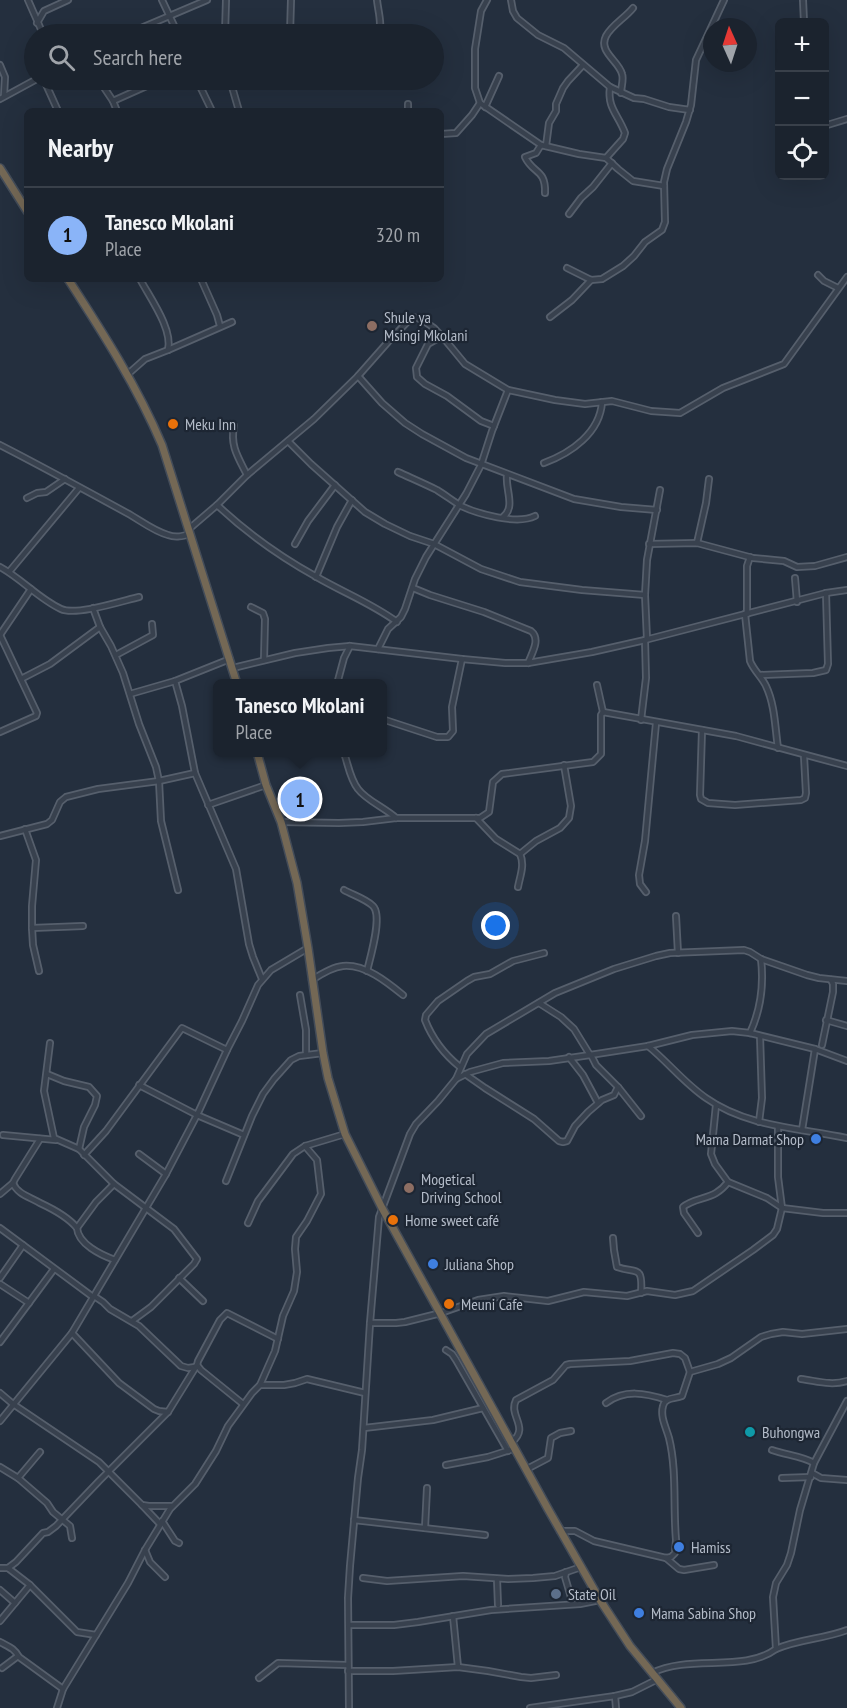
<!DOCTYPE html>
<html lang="en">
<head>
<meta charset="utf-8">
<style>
  body { margin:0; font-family:"PT Sans Narrow",sans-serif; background:#282f3a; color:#f1f3f6 }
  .controls { position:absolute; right:18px; top:18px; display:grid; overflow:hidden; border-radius:9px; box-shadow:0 6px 24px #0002 }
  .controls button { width:54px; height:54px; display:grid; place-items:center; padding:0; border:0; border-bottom:2px solid #39404a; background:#1b232e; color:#f1f3f6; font:30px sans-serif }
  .compass { position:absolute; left:703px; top:18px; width:54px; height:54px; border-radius:50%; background:#1b232e; box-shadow:0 6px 24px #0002; rotate:357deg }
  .you { position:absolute; left:496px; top:926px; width:21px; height:21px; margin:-15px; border:4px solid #fff; border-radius:50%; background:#1a73e8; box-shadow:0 0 0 9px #1a73e833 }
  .badge { display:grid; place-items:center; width:39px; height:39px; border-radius:50%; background:#8ab4f8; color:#111; font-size:20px; font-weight:700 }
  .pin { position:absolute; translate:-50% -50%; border:3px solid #fff; box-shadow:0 2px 6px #0006 }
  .popup { position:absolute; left:213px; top:679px; width:174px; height:78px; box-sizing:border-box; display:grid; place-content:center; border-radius:9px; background:#1b232e; filter:drop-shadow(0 2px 4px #0005); font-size:20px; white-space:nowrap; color:#a0a4aa }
  .popup b { font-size:22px; color:#f1f3f6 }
  .popup::after { content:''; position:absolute; left:50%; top:100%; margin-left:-12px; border:12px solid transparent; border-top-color:#1b232e }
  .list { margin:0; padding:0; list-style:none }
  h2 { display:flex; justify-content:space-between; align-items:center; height:78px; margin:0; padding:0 24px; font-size:26px }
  h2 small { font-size:20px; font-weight:400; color:#a0a4aa }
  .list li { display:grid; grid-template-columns:39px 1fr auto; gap:18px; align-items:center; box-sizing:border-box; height:96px; padding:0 24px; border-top:2px solid #39404a }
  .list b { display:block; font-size:22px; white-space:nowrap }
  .list p { margin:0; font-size:20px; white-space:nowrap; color:#a0a4aa }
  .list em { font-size:20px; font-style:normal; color:#a0a4aa }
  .icon { flex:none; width:33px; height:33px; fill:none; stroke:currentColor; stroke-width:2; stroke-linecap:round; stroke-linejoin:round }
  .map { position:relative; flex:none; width:847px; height:1708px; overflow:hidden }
  .search { position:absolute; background:#1b232e; box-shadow:0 6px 24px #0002; left:24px; top:24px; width:420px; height:66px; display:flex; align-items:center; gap:15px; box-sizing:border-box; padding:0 21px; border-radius:33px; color:#a0a4aa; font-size:22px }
  .panel { position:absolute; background:#1b232e; box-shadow:0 6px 24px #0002; left:24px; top:108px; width:420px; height:174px; border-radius:9px }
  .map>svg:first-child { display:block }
</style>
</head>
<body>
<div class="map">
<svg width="847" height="1708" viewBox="0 0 847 1708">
  <rect width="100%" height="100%" fill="#242f3e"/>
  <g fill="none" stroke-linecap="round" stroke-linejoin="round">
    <defs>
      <g id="minor">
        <path d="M28 0 43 34"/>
        <path d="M162 0 178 34"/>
        <path d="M377 0C378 11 383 26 378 34"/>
        <path d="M487 0 481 11 475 49V88L480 103 541 145 579 154 606 158 618 169 633 181 664 186"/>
        <path d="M511 0 513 11 517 18 538 35 564 48 610 87 634 98 644 99 669 107 690 110"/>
        <path d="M803 0 804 22"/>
        <path d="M37 23 44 11 68 0"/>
        <path d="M127 34 207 0"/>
        <path d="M225 34 226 0"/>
        <path d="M290 34 291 0"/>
        <path d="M0 65 5 77 4 96"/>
        <path d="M44 80 58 111"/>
        <path d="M99 80 113 101 117 111"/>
        <path d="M197 80 212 111"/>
        <path d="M230 80 239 111"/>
        <path d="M621 93C621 87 624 79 622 74 619 61 598 52 606 36 612 25 625 18 633 8"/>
        <path d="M0 99 35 80"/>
        <path d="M113 101 160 80"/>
        <path d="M485 107 499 76"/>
        <path d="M408 111V104"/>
        <path d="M824 126 847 119"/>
        <path d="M441 134 456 133 472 115 480 103"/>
        <path d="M541 145 536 153 525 157C533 174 546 169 545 193"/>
        <path d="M546 146 549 123 556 111V104L563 88 568 81 583 65"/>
        <path d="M606 158 623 139 625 133C618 114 607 108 610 87"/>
        <path d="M569 214 581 198 593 187 612 163"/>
        <path d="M567 268 591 280 602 279 623 266 634 256 645 242 662 230 665 222 664 182 667 169 686 122 691 105 696 60 724 0"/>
        <path d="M818 275 824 281 838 288"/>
        <path d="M140 279C150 298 173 329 168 350"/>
        <path d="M201 279 217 315 220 326"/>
        <path d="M550 317 572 300 591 280"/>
        <path d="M442 336 428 344 416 368 417 377 425 384 447 396 481 421 494 426"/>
        <path d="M128 374 145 359 168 350 232 322"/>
        <path d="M358 376 382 403 405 423 422 434 466 458 574 499 621 507 657 510"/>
        <path d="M234 426C230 446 238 457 247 475"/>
        <path d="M288 441 311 464 365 512 385 524 410 536 434 544 481 569 520 582 582 590 645 595"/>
        <path d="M0 445C43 467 85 490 127 513 140 520 153 531 168 535 176 538 183 536 190 534"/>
        <path d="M544 463C571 453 600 433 602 402"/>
        <path d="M398 472C411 478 425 484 437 490 445 495 453 501 461 506 478 514 517 525 535 516"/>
        <path d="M27 498 37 493 46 492 65 479"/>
        <path d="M217 505C247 533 279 556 315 576 342 592 371 603 397 622"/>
        <path d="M503 517C516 507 505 489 507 475"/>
        <path d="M189 529 217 505 247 475 314 419 358 376 388 342 412 317 421 319 434 328 446 341 465 364 508 390 555 400 585 404 612 401 651 411 680 413 723 388 784 364 847 277"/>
        <path d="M697 543 706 503 709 479"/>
        <path d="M295 544 308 521 335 485"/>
        <path d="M649 544 697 543 753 558 784 561 797 567 815 566 847 557"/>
        <path d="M0 567C22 579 39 599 61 609 76 616 122 601 139 597"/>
        <path d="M9 572 79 488"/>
        <path d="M316 577 337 527 352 500"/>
        <path d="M795 578 797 602"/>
        <path d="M413 588 430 595 484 612 531 631C541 639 532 653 528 663"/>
        <path d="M251 607 263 613 265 619 264 660"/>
        <path d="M93 608 100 627 111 646 123 673 139 724 156 767 159 781 161 821 178 890"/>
        <path d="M745 614 750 661C754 671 762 677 766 686 775 705 775 727 778 748"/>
        <path d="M747 614V566L750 557"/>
        <path d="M0 635 31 589"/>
        <path d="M647 639 645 595 647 560 660 490"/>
        <path d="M378 649 388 629 401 617 405 609 415 579 426 557 466 494 481 465 492 431 508 390"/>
        <path d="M116 655 153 635 152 624"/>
        <path d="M233 668 295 653 328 648 350 646 462 659 505 663H528L592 652 645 640 826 593 847 590"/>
        <path d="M760 675 813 673 826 670 828 664 826 593"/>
        <path d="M21 679 50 664 100 627"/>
        <path d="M175 681 182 706 195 773 236 869 249 944 253 957 262 979"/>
        <path d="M337 684 344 658 350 646"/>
        <path d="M597 685 603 712"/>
        <path d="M130 694 175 681 230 659"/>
        <path d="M382 719 437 737H448L453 731 452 707 462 659"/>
        <path d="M641 720 646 678 645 640"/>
        <path d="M702 730 700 795 701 799 708 803 735 805 801 800 805 798 806 793 804 756"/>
        <path d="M0 732 36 716 37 713 0 635"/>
        <path d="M344 753C348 764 350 779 358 789 366 800 385 808 396 818"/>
        <path d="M208 805 266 785"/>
        <path d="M476 818 496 839 520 854C525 865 520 876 518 887"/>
        <path d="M281 822 339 823 363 822 396 818H480L489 812 493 782 502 774 593 762 601 754V715L603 712 736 736 847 766"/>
        <path d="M25 829 36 860 32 906V928L33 945 39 971"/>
        <path d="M0 836 47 824 52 820 60 802 66 797 98 789 159 781 195 773"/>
        <path d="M520 854 536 841 560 828 569 818 571 806 564 765"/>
        <path d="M344 890C353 895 366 899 373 906 383 916 370 958 367 971"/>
        <path d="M646 892 640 884 639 875 645 841 656 723"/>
        <path d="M676 916 678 953"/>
        <path d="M32 928 83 926"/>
        <path d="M312 980C321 974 332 967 343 966 365 964 387 982 403 995"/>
        <path d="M300 995 306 1030V1055"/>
        <path d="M539 1003 561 1017 574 1029 590 1055"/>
        <path d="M826 1020 847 1026"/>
        <path d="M750 1033C761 1009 764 985 761 959"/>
        <path d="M50 1043 44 1091 54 1138 79 1149 114 1184 174 1229 197 1259 194 1264 151 1307 132 1321"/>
        <path d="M822 1045 833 992V984L831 980"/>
        <path d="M648 1046C668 1062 684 1083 706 1098 747 1127 799 1128 847 1138"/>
        <path d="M591 1055 596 1065 618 1087 641 1116"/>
        <path d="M569 1057 583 1075 598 1103"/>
        <path d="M460 1067C445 1055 432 1038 425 1020L426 1015 438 1001 467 981 474 977 490 974 513 961 544 953"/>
        <path d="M47 1074 64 1081 89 1087 97 1096 95 1105 84 1127 79 1149"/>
        <path d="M465 1074 485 1088 534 1119 559 1141 563 1142 567 1141 575 1126 588 1112 602 1100 614 1095 618 1087"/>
        <path d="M456 1079 467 1054 486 1034 555 993 614 969 656 956 670 953 744 950 750 952 761 959 807 975 819 978 847 981"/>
        <path d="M139 1085 197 1115 244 1135"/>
        <path d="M716 1105 711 1154 715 1164 728 1182 767 1198 782 1208 823 1213H847"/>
        <path d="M759 1122 762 1098 760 1036"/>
        <path d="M802 1130 815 1049"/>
        <path d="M3 1135 56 1140"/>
        <path d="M40 1139 15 1179 13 1183C17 1194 30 1197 40 1203 53 1209 68 1217 77 1228 78 1244 101 1255 115 1260"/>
        <path d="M139 1154 166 1174"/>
        <path d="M84 1155 106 1131 182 1028 227 1050"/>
        <path d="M226 1181 252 1116 263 1094 274 1079 291 1060 299 1056 323 1053"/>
        <path d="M0 1194 13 1183"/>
        <path d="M248 1223 258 1201 293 1154 305 1146 345 1134"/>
        <path d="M0 1228 93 1297"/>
        <path d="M77 1228 96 1202 114 1184"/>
        <path d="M698 1233 684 1213 683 1207C692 1199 706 1199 716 1193 721 1190 725 1186 728 1182"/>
        <path d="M613 1238 614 1250 617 1267C636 1274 643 1264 641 1293"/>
        <path d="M0 1278 23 1245"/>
        <path d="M179 1278 203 1301"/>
        <path d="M0 1284 29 1303"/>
        <path d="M94 1296 103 1302 110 1309 139 1326 181 1366 188 1368 195 1367"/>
        <path d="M370 1323H396L405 1322 441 1313 478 1300 504 1296 548 1301 584 1292 627 1296 647 1291 675 1295 693 1291 753 1250 773 1235 777 1229 782 1208 778 1177V1127"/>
        <path d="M72 1333 119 1383 154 1409 159 1411 168 1412"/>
        <path d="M0 1342 54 1269"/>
        <path d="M446 1350 452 1354 456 1360 508 1451"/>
        <path d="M801 1379C817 1381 831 1386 847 1381"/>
        <path d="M260 1385 275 1351 283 1316 294 1291 297 1272 295 1249 296 1237 307 1221 321 1194 317 1160 305 1146"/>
        <path d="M0 1393 13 1404 99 1462 142 1505 149 1506H172"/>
        <path d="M606 1403C625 1389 645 1393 667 1400"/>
        <path d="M243 1404 201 1370 197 1365 198 1361 220 1320 227 1313 278 1339"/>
        <path d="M0 1421 72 1333 166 1174 197 1115 227 1050 242 1021 258 985 271 970 308 948"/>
        <path d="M364 1428 433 1420 483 1408"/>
        <path d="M512 1442C530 1427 508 1416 516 1400L553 1380 566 1365 570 1364 630 1361 673 1353 680 1354 685 1358 690 1372"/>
        <path d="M772 1450C786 1455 802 1456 814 1463"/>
        <path d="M446 1465 488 1457 510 1450"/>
        <path d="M0 1467 18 1478 47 1503 53 1512 70 1526 72 1538"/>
        <path d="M527 1469 548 1458 551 1438 560 1433 571 1431"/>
        <path d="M812 1473 821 1478 847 1480"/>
        <path d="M18 1478 40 1452"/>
        <path d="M782 1478 811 1477"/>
        <path d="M142 1505 160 1524"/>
        <path d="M354 1520 485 1535"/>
        <path d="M162 1521 175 1541 179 1543"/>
        <path d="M425 1528 427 1488"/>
        <path d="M560 1531H575L594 1541 666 1558 671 1557 675 1553 676 1540C673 1506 677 1470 669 1438 666 1427 660 1417 663 1406 665 1397 675 1399 682 1396L690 1372 718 1364 731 1358 761 1337 771 1334 783 1332 802 1334 847 1329"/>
        <path d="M145 1550 150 1562 165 1577"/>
        <path d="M666 1558 679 1569 684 1570 714 1565"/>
        <path d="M0 1568H8L30 1585 77 1632 96 1635"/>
        <path d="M8 1568 16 1562 43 1533 48 1532 56 1526 99 1481 168 1412 197 1365"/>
        <path d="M566 1572 565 1577 572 1601"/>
        <path d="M363 1578 387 1581 463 1576 508 1579 533 1578 555 1576 581 1567"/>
        <path d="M497 1579 498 1605"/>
        <path d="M0 1590 15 1603"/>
        <path d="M453 1616 458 1667"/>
        <path d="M0 1621 30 1585"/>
        <path d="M349 1625H394L418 1622 491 1610 580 1604 600 1600"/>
        <path d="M0 1642C9 1647 14 1648 19 1657L63 1689"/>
        <path d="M776 1649C799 1639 824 1639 847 1630"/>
        <path d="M2 1668 18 1656"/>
        <path d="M348 1671H393L458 1667 488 1671 521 1677 531 1678 556 1675"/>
        <path d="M652 1673C690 1654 744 1673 776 1649L773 1597 776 1583 787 1565 791 1553 800 1510 814 1463 847 1401"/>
        <path d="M259 1678 278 1663 348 1665"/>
        <path d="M615 1696 616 1708"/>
        <path d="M57 1708 63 1689 128 1583 145 1550 170 1509 195 1484 216 1451 228 1426 252 1393 260 1385H284L295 1383 307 1379 365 1393"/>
        <path d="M349 1708 348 1598 350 1566 358 1478 362 1450 370 1323 379 1217 410 1134 416 1124 438 1101 456 1079 470 1072 503 1063 549 1061 590 1055 648 1046 692 1035 732 1031 750 1033 815 1049 847 1061"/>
        <path d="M530 1708 615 1696 632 1692 656 1680"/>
      </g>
      <g id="highway">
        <path d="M0 168 27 211"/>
        <path d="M68 279C103 333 137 386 162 445L237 684"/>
        <path d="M257 752 266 785 281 822 297 883 308 948 323 1053 328 1078 345 1134 382 1208 548 1509 600 1600 630 1646 681 1708"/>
      </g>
    </defs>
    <use href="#minor" stroke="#565f6c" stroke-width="8"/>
    <use href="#highway" stroke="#434c59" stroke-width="10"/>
    <use href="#minor" stroke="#38414e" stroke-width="4.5"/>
    <use href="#highway" stroke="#746855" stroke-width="7"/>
  </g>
  <g fill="#8d6e63" stroke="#1d2633" stroke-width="2">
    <circle cx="372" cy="326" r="6"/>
    <circle cx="409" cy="1188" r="6"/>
  </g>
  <g fill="#e8710a" stroke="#1d2633" stroke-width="2">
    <circle cx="173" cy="424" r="6"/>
    <circle cx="393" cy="1220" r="6"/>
    <circle cx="449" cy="1304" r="6"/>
  </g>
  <g fill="#3f7fe0" stroke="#1d2633" stroke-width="2">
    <circle cx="816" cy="1139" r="6"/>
    <circle cx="433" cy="1264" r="6"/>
    <circle cx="679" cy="1547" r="6"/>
    <circle cx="639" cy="1613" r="6"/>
  </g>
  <circle fill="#0f9aa8" stroke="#1d2633" stroke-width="2" cx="750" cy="1432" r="6"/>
  <circle fill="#5c6f8a" stroke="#1d2633" stroke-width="2" cx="556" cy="1594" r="6"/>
  <g text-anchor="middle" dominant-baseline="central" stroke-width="4.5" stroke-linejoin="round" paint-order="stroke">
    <g font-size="16" fill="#b4bcc9" stroke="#1d2633" text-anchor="start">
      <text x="384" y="317">Shule ya<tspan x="384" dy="18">Msingi Mkolani</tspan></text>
      <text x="185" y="424">Meku Inn</text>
      <text x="804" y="1139" text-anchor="end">Mama Darmat Shop</text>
      <text x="421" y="1179">Mogetical<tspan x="421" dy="18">Driving School</tspan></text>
      <text x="405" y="1220">Home sweet café</text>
      <text x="445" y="1264">Juliana Shop</text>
      <text x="461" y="1304">Meuni Cafe</text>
      <text x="762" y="1432">Buhongwa</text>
      <text x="691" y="1547">Hamiss</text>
      <text x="568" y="1594">State Oil</text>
      <text x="651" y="1613">Mama Sabina Shop</text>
    </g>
  </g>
</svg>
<div class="controls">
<button>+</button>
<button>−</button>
<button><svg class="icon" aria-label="locate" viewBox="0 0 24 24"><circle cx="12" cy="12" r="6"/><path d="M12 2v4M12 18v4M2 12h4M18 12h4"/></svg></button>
</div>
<svg class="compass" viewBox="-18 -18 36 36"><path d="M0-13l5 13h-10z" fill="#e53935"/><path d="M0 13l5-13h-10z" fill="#a0a4aa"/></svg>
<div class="you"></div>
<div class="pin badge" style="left:300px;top:799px">1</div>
<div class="popup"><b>Tanesco Mkolani</b>Place</div>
<div class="search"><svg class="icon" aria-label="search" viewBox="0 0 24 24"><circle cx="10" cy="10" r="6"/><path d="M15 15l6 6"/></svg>Search here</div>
<section class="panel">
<h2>Nearby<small></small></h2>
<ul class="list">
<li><span class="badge">1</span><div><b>Tanesco Mkolani</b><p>Place</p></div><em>320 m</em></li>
</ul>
</section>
</div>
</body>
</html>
